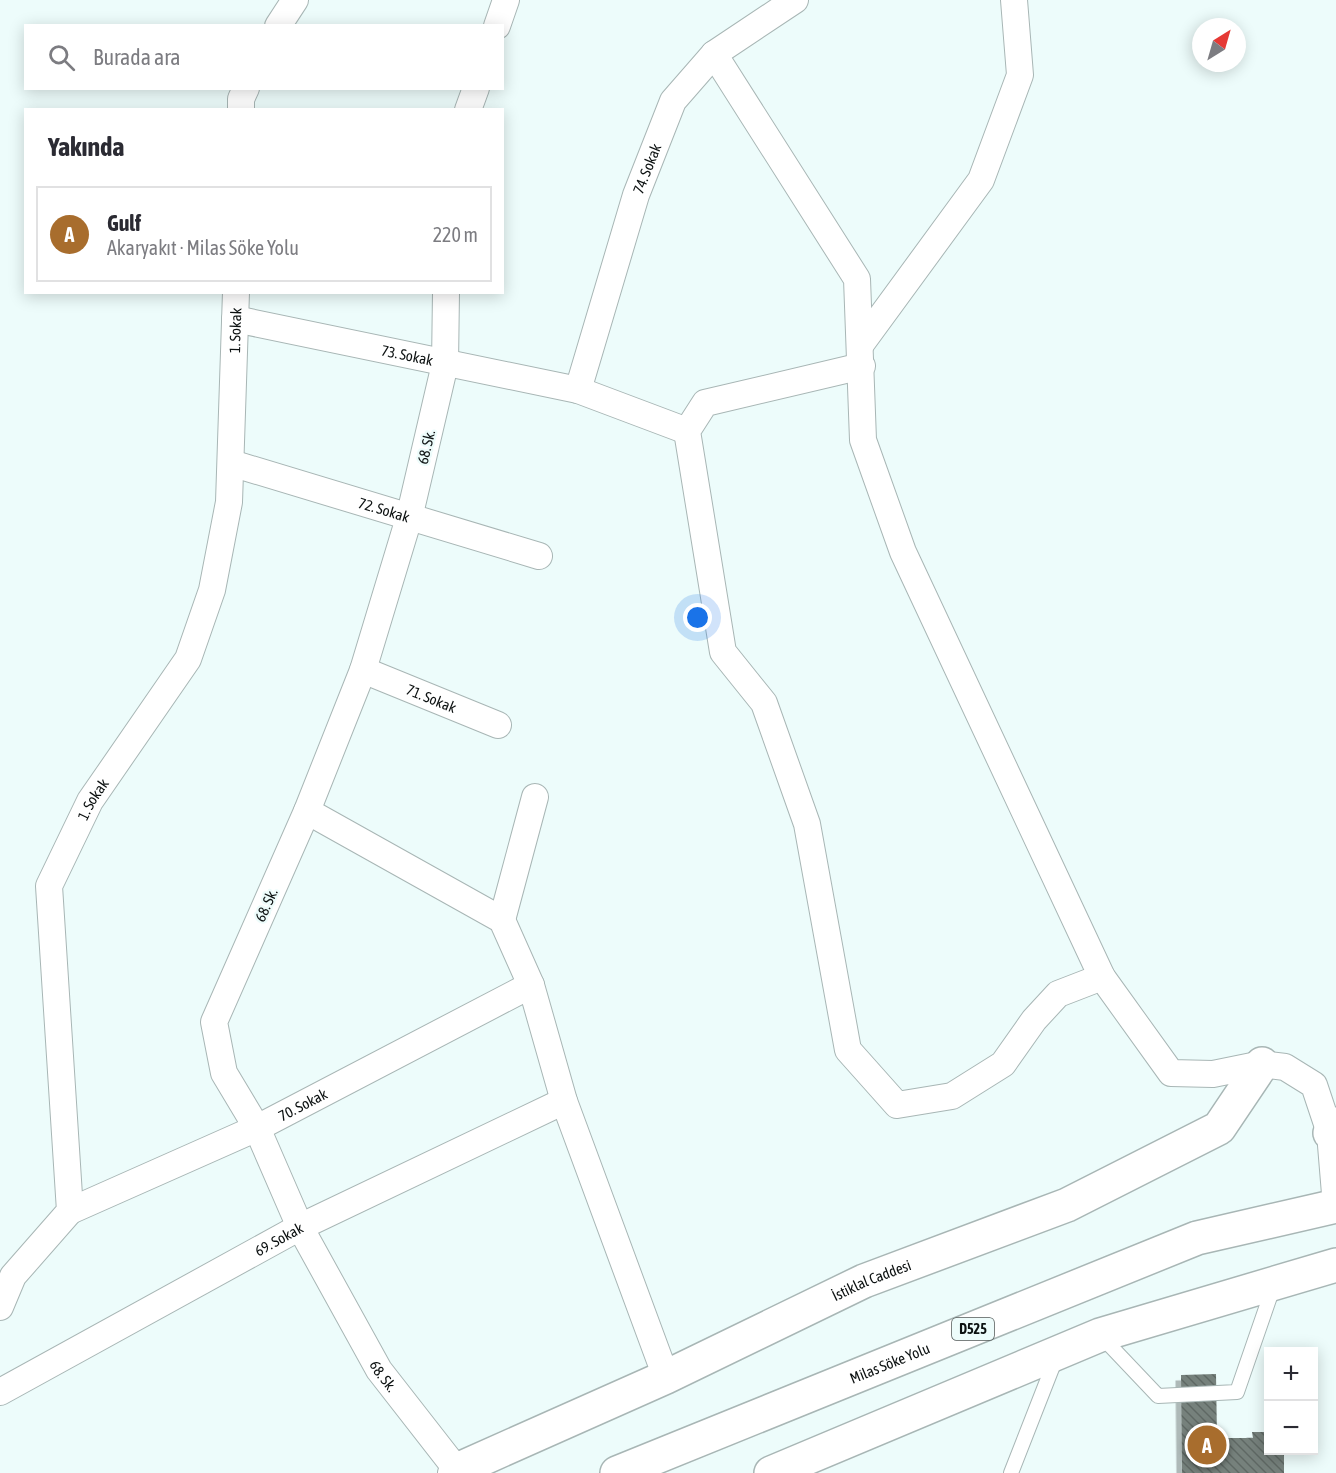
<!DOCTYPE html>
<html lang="tr">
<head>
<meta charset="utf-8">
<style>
  body { margin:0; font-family:"Asap Condensed",sans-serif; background:#f2f2f3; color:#2b2b33 }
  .controls { position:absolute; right:18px; bottom:18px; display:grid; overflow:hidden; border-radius:0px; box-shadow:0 3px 15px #0003 }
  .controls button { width:54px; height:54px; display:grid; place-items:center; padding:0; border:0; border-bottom:2px solid #e1e1e2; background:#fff; color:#2b2b33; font:30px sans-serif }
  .compass { position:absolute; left:1192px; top:18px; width:54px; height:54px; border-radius:50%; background:#fff; box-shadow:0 3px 15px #0003; rotate:37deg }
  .you { position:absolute; left:698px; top:618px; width:21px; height:21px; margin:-15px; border:4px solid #fff; border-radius:50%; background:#1a73e8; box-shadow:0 0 0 9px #1a73e833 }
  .badge { display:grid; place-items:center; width:39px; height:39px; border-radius:50%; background:#a86d2d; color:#fff; font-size:20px; font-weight:700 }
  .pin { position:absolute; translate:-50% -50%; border:3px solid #fff; box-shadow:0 2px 6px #0006 }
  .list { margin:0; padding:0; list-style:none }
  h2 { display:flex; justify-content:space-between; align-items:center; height:78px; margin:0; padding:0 24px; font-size:26px }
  h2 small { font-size:20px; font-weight:400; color:#7c7c81 }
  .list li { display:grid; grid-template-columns:39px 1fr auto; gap:18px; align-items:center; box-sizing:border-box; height:96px; margin:0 12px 12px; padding:0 12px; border:2px solid #e1e1e2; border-radius:0px }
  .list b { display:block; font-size:22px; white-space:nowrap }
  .list p { margin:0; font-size:20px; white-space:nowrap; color:#7c7c81 }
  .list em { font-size:20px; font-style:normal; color:#7c7c81 }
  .icon { flex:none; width:33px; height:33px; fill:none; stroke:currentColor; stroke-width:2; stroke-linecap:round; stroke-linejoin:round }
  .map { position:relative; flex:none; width:1336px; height:1473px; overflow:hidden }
  .search { position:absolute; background:#fff; box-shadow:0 3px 15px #0003; left:24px; top:24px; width:480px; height:66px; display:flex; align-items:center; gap:15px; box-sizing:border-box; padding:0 21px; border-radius:0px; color:#7c7c81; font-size:22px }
  .panel { position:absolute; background:#fff; box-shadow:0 3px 15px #0003; left:24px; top:108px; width:480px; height:186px; border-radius:0px }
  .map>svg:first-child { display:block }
</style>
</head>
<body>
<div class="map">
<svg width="1336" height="1473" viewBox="0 0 1336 1473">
  <defs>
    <pattern id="building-back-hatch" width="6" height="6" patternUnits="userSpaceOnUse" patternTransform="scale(1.5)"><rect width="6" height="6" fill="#76817c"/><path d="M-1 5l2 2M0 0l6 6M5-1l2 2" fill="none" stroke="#5f6864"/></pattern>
    <filter id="shadow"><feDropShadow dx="-5.5" dy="5.5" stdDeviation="0" flood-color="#0004"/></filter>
  </defs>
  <rect width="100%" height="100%" fill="#edfcfb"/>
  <path fill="url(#building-back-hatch)" filter="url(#shadow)" d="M1216 1374 1217 1438H1253L1252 1432H1268V1450H1284V1473H1182L1181 1375Z"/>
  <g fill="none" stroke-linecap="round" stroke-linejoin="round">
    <defs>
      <g id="service">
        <path d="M1102 1337 1158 1396 1237 1392 1274 1285"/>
        <path d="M1011 1473 1056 1358"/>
      </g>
      <g id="minor">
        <path d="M278 26 295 0"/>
        <path d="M497 26 506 0"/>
        <path d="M714 54 857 279 863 440 903 552 1102 977 1171 1073 1213 1074 1262 1064 1285 1067 1314 1085 1330 1133"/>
        <path d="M241 110V99L246 88"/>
        <path d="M468 110 476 88"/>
        <path id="s1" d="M446 292 445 364 409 518 363 670 307 811 214 1022 224 1073 257 1128 300 1227 379 1370 457 1470 451 1473"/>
        <path id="s2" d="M235 319 578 390 687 431"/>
        <path d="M861 344 981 180 1020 75 1014 0"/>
        <path d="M862 366 705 403 687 431 723 652 764 703 807 824 848 1050 897 1105 952 1096 1003 1064 1034 1020 1058 994 1102 977"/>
        <path id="s3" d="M578 390 636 195 673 101 714 54 795 0"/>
        <path id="s4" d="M231 463 539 556"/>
        <path id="s5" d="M363 670 498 725"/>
        <path d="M307 811 502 920 531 985 564 1101 666 1377"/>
        <path d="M502 920 535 797"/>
        <path d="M1336 1206 1330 1133H1336"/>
        <path id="s6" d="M70 1211 257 1128 531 985"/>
        <path id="s7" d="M0 1307 13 1276 70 1211 49 886 90 801 188 659 212 590 229 502 236 292"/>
        <path id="s8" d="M0 1392 300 1227 564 1101"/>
      </g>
      <g id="tertiary">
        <path d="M1330 1133 1336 1124"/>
        <path id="s9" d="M457 1470 666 1377 864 1281 1067 1205 1219 1128 1262 1064"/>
      </g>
      <g id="trunk">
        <path id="s10" d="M617 1473 1197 1238 1336 1206"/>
        <path d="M771 1473 1100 1335 1336 1265"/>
      </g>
    </defs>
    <use href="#service" stroke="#a8b6b5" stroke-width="16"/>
    <use href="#minor" stroke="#a8b6b5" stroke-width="28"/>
    <use href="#tertiary" stroke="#a8b6b5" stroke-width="36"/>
    <use href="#trunk" stroke="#a8b6b5" stroke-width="36"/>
    <use href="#service" stroke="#fff" stroke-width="14"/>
    <use href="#minor" stroke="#fff" stroke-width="26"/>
    <use href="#tertiary" stroke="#fff" stroke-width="33"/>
    <use href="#trunk" stroke="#fff" stroke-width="33"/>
  </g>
  <g text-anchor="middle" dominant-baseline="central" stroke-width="4.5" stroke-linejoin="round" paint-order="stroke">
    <rect fill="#edfcfb" stroke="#505857" stroke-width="1.5" x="952" y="1318" width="42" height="22" rx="4.5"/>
    <g font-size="14" font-weight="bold" fill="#0c1111">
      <text x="973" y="1329">D525</text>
    </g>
    <g font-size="15" fill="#0c1111" stroke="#edfcfb">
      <text stroke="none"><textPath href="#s3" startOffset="232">74. Sokak</textPath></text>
      <text stroke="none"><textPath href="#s7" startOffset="1047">1. Sokak</textPath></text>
      <text stroke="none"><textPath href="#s2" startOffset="176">73. Sokak</textPath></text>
      <text transform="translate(426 447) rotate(-77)">68. Sk.</text>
      <text stroke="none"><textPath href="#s4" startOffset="160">72. Sokak</textPath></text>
      <text stroke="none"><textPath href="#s5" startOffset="74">71. Sokak</textPath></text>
      <text stroke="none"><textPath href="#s7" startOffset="543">1. Sokak</textPath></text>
      <text transform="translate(266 905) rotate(-66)">68. Sk.</text>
      <text stroke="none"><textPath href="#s6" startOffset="256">70. Sokak</textPath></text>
      <text stroke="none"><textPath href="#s8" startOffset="318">69. Sokak</textPath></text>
      <text stroke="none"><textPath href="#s9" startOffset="456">İstiklal Caddesi</textPath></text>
      <text stroke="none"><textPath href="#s10" startOffset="294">Milas Söke Yolu</textPath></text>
      <text stroke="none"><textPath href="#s1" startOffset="1166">68. Sk.</textPath></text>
    </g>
  </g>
</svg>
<div class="controls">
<button>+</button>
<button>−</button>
</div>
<svg class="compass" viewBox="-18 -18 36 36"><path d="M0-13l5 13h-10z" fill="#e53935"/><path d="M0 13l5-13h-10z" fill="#7c7c81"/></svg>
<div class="you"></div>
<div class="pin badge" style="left:1207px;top:1445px">A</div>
<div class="search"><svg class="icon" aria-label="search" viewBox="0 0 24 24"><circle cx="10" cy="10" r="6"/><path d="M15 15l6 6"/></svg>Burada ara</div>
<section class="panel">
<h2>Yakında<small></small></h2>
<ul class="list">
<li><span class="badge">A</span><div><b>Gulf</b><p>Akaryakıt · Milas Söke Yolu</p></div><em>220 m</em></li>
</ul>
</section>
</div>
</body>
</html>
